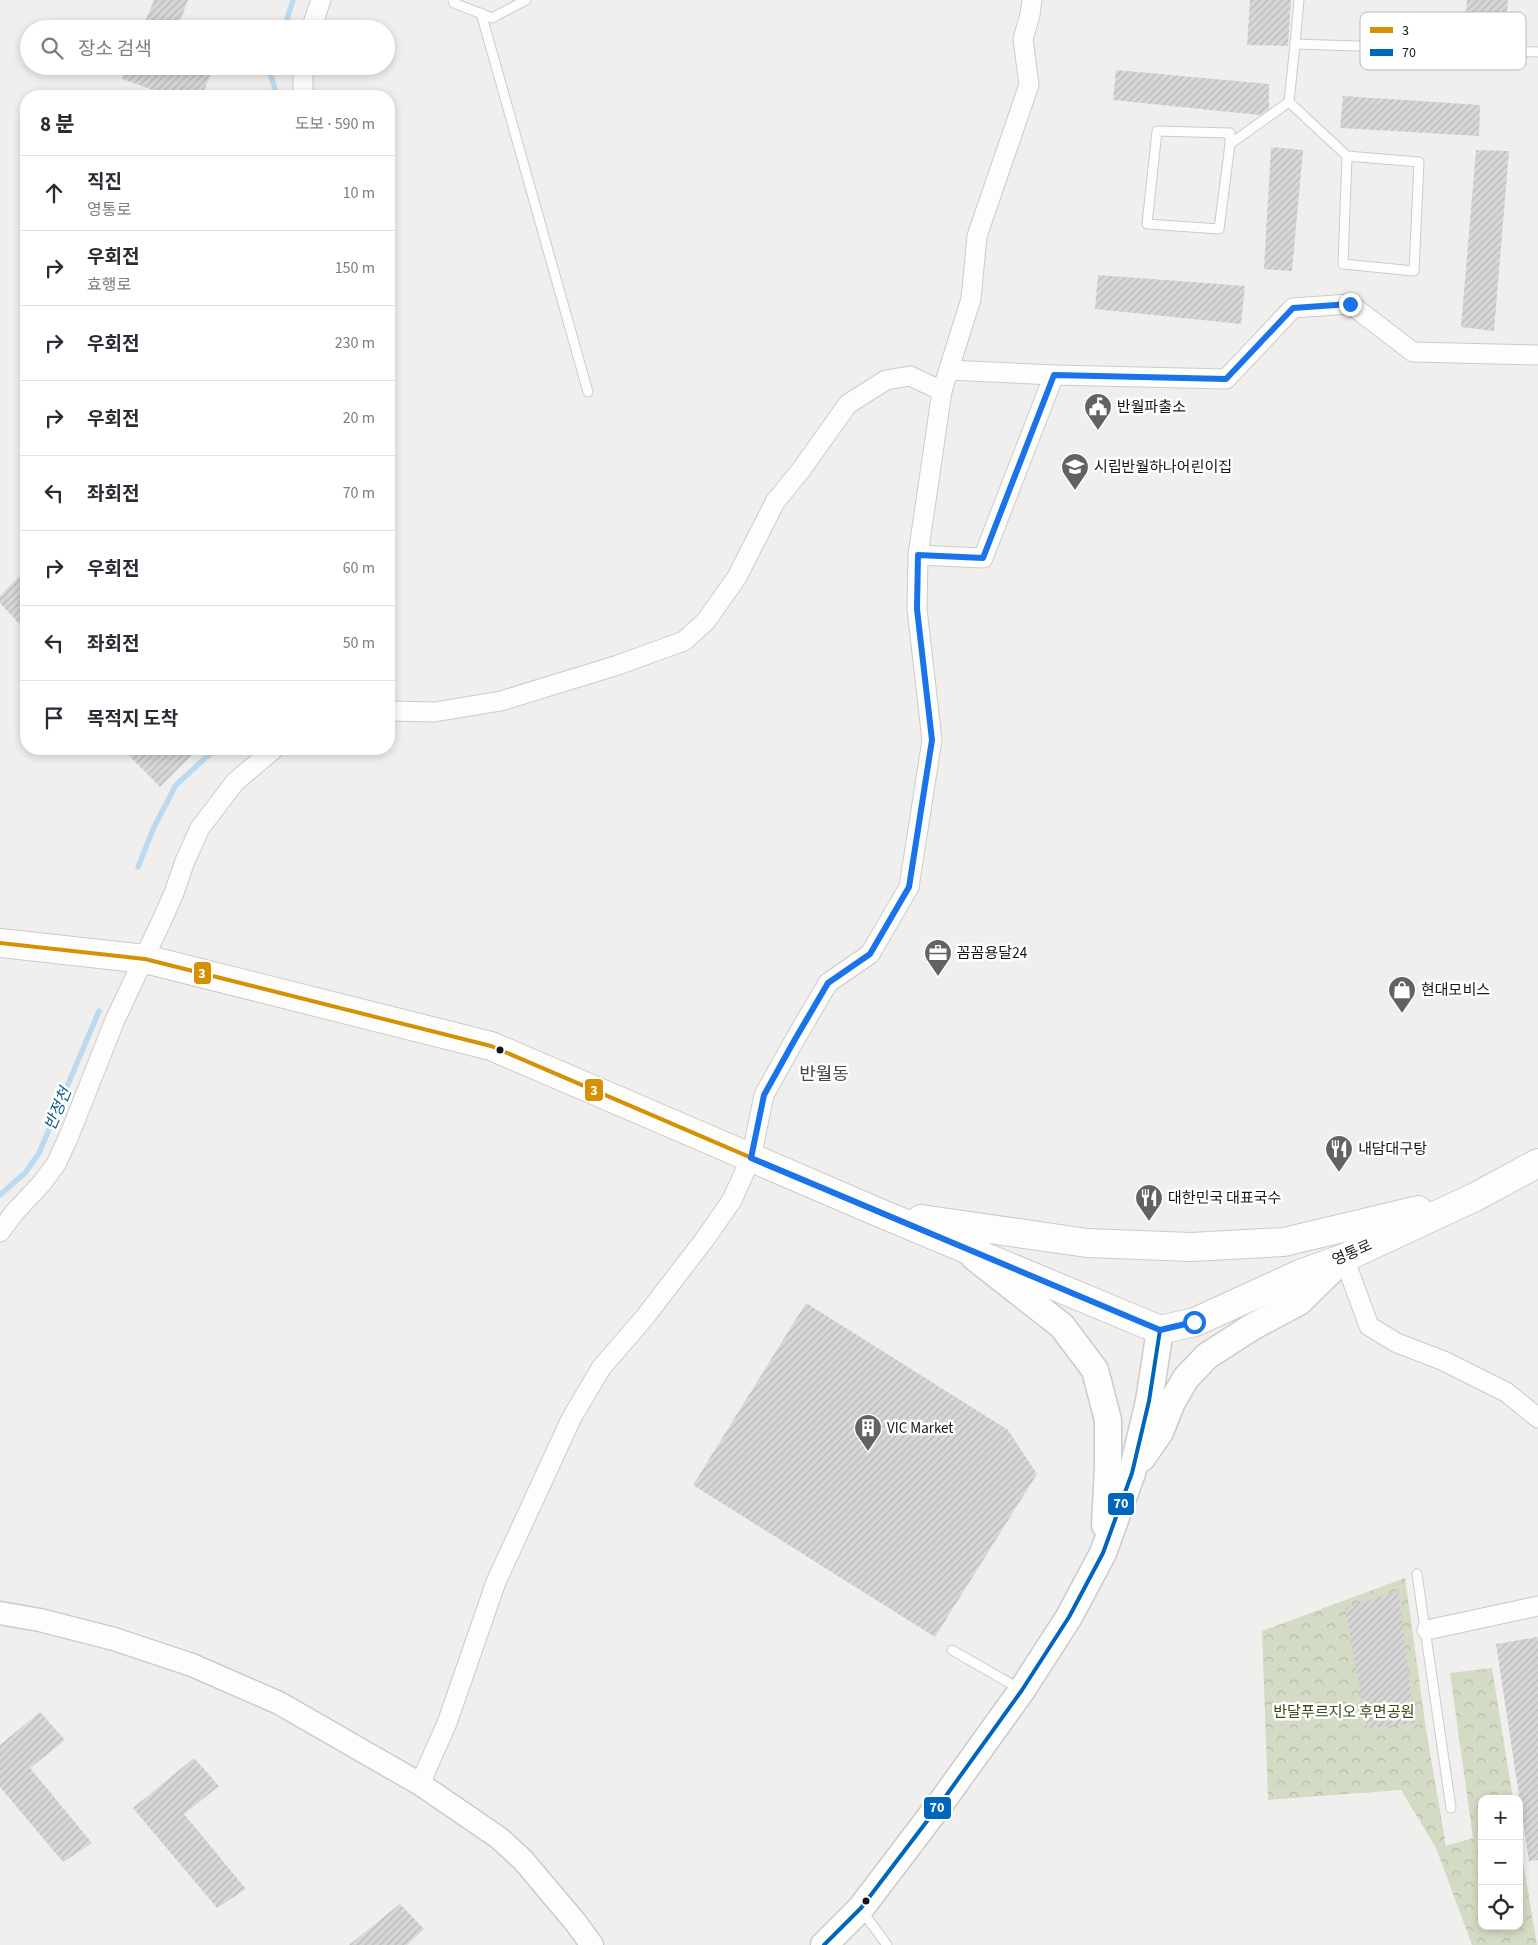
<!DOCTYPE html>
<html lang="ko">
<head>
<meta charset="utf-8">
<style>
  body { margin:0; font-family:"Source Sans 3","Noto Sans KR",sans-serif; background:#f7f7f7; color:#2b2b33 }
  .controls { position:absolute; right:15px; bottom:15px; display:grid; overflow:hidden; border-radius:10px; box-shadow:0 2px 8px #0003 }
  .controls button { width:45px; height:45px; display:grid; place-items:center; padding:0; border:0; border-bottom:1px solid #e1e1e2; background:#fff; color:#2b2b33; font:25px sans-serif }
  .stop { position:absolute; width:15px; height:15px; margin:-11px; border:4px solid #1a73e8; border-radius:50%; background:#fff }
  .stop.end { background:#1a73e8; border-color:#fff; box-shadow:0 1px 5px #0008 }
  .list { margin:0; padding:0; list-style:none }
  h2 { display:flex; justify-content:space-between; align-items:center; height:65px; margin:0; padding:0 20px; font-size:21px }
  h2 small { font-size:16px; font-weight:400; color:#7c7c81 }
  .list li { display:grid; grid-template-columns:32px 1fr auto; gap:15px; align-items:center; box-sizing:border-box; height:75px; padding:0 20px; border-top:1px solid #e1e1e2 }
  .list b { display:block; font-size:19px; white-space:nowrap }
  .list p { margin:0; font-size:16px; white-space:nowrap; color:#7c7c81 }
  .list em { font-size:16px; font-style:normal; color:#7c7c81 }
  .icon { flex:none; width:28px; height:28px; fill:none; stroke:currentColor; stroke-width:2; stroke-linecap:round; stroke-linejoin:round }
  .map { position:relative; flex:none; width:1538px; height:1945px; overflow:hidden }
  .search { position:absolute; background:#fff; box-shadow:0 2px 8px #0003; left:20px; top:20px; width:375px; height:55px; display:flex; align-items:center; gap:12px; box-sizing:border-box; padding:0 18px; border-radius:28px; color:#7c7c81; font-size:19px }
  .panel { position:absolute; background:#fff; box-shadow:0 2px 8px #0003; left:20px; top:90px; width:375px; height:665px; border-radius:20px }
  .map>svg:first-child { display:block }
</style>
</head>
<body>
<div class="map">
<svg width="1538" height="1945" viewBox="0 0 1538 1945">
  <defs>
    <pattern id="park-crowns" width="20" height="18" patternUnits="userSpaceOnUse" patternTransform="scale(1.25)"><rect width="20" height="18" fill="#d4dbc4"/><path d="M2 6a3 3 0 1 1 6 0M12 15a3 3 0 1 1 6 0" fill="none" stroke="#b5bba8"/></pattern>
    <pattern id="building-hatch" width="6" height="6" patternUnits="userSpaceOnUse" patternTransform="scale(1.25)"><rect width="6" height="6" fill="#d8d6d6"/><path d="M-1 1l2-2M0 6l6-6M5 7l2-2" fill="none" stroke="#b9b7b7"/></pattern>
  </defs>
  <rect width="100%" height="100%" fill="#f1efed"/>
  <path fill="url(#park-crowns)" d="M1405 1578 1426 1729 1446 1846 1473 1838 1450 1673 1492 1668 1513 1799H1482V1926H1519V1837L1537 1945H1472L1436 1848 1401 1790 1268 1800 1262 1631Z"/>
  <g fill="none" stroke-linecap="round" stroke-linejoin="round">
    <g stroke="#badaf1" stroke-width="5.5">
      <path d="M284 29 293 0"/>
      <path d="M272 66 270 73 277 96"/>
      <path d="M138 867 154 827 176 785 215 749"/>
      <path d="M0 1195 25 1173 39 1153 99 1011"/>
    </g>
  </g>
  <g fill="url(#building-hatch)">
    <path d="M154 0H188L177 29H142Z"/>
    <path d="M1250 0H1291L1288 46 1247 45Z"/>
    <path d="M1467 0H1508L1505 41 1464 38Z"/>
    <path d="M127 66H188L210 75 202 96H170L122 79Z"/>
    <path d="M1116 70 1269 84V109L1260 115 1113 100Z"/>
    <path d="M1343 96 1480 105 1479 136 1340 128Z"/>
    <path d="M1271 147 1303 150 1292 271 1264 269Z"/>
    <path d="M1476 150 1509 151 1494 331 1461 327Z"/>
    <path d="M1098 275 1245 286 1241 324 1095 309Z"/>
    <path d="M26 569V631L0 603V596Z"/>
    <path d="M123 749H198L160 787Z"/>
    <path d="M806 1303 1008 1430 1037 1474 935 1637 693 1485Z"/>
    <path d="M1398 1591 1415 1723 1367 1728 1345 1608Z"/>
    <path d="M1538 1637V1860L1529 1861 1496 1644Z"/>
    <path d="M40 1712 65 1740 30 1768 92 1843 63 1862 0 1787V1745Z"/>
    <path d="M194 1758 219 1786 184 1814 246 1889 217 1908 133 1808Z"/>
    <path d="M400 1904 424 1929 407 1945H349Z"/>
  </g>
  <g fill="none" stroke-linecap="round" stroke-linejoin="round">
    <defs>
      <g id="service">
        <path d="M453 0 454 3 492 18 526 0"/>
        <path d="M1299 0 1295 44 1538 52"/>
        <path d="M481 13 588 392"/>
        <path d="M1289 102 1347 156 1419 162 1414 271 1343 264 1347 156"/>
        <path d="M1230 144V133L1157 131 1147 224 1219 229 1230 144 1289 102 1295 44"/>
        <path d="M1417 1574 1451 1808"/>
        <path d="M952 1650 1020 1689"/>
        <path d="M862 1911 887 1945"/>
      </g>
      <g id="minor">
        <path d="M311 29 321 0"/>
        <path d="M303 96V66"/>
        <path d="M949 370 1054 375"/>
        <path d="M918 555 983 558 1054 375 1226 379 1293 308 1350 304 1413 352 1538 355"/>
        <path d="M389 711 434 712 501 701 618 665 684 641 706 621 737 577 775 502 801 470 848 404 886 380 910 376 942 391"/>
        <path d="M0 1232 14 1213 42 1183 56 1164 69 1136 115 1020 162 920 174 893 185 861 200 828 235 782 274 749"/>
        <path d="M1344 1258 1369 1326 1397 1343 1444 1361 1506 1392 1538 1418"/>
        <path d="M1427 1630 1538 1606"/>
        <path d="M420 1784 447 1723 496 1582 571 1419 601 1368 645 1317 705 1239 732 1200 751 1158 764 1095 794 1041 828 983 870 954 909 887 932 740 917 609 918 555 942 391 971 299 977 236 1029 85 1023 39 1030 15 1032 0"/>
      </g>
      <path id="tertiary" d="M0 1613 40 1620 114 1639 192 1665 279 1703 420 1784 499 1838 523 1860 576 1923 592 1945"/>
      <g id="secondary">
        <path d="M974 1257 1062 1326 1095 1370 1108 1420V1468L1105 1525"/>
        <path d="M1142 1458 1160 1432 1172 1402 1186 1378 1207 1356 1252 1327 1299 1302 1344 1258"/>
        <path d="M824 1945 861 1908 943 1800 1022 1690 1069 1617 1103 1553 1132 1473 1149 1401 1160 1330"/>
      </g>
      <g id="primary">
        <path d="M0 943 145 959 491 1046 880 1213 1160 1330 1195 1322 1300 1274 1344 1258 1475 1197 1538 1163"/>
        <path d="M921 1219 1087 1243 1191 1247 1284 1242 1418 1210"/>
      </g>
    </defs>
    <use href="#service" stroke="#cccbca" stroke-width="11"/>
    <use href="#minor" stroke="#cccbca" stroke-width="21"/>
    <use href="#tertiary" stroke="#cccbca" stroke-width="25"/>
    <use href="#secondary" stroke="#cccbca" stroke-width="29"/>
    <use href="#primary" stroke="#cccbca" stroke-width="30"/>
    <use href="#service" stroke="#fdfdfc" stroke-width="9"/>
    <use href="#minor" stroke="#fdfdfc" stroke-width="19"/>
    <use href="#tertiary" stroke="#fdfdfc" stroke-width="22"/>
    <use href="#secondary" stroke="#fdfdfc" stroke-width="26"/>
    <use href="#primary" stroke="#fdfdfc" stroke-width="28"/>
    <defs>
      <path id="bus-1" d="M0 943 145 959 491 1046 880 1213 1160 1330"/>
      <path id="bus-2" d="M824 1945 861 1908 943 1800 1022 1690 1069 1617 1103 1553 1132 1473 1149 1401 1160 1330"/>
    </defs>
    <use href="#bus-1" stroke="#fff" stroke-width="8"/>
    <use href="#bus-2" stroke="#fff" stroke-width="8"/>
    <use href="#bus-1" stroke="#d59003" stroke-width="4"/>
    <use href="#bus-2" stroke="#0065bd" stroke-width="4"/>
  </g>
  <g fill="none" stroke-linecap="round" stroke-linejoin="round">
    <path stroke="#1a73e8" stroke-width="6" d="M1194 1322 1160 1330 751 1158 764 1095 794 1041 828 983 870 954 909 887 932 740 917 609 918 555 983 558 1054 375 1226 379 1293 308 1350 304"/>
  </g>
  <defs>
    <symbol id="civic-pin" viewBox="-11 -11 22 30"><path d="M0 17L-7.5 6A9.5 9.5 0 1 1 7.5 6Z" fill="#636261" stroke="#fff"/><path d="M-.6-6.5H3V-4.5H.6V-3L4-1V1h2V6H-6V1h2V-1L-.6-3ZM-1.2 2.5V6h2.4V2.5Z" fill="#fff"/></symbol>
    <symbol id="school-pin" viewBox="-11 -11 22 30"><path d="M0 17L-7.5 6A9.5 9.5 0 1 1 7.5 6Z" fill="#636261" stroke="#fff"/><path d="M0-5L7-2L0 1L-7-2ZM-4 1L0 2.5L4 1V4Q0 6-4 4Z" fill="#fff"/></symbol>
    <symbol id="office-pin" viewBox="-11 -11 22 30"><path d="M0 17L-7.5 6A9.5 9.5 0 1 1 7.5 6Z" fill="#636261" stroke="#fff"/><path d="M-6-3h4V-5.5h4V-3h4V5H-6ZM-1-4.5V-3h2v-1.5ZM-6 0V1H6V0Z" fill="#fff"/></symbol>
    <symbol id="shop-pin" viewBox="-11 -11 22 30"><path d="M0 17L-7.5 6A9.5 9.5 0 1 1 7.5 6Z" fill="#636261" stroke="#fff"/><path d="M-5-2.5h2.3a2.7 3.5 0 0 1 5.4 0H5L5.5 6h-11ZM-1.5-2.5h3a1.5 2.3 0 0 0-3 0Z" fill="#fff"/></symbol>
    <symbol id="restaurant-pin" viewBox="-11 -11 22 30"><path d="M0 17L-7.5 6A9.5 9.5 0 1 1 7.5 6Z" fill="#636261" stroke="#fff"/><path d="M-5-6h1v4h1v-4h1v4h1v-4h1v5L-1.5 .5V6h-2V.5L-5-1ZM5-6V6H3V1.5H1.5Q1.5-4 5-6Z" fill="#fff"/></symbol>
    <symbol id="building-pin" viewBox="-11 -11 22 30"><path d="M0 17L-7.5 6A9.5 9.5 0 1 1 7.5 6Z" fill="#636261" stroke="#fff"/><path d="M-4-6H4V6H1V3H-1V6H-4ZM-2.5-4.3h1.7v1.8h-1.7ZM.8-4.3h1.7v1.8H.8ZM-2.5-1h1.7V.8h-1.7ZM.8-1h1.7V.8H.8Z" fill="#fff"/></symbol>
  </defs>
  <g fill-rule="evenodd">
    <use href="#civic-pin" x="1082" y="391" width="32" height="43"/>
    <use href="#school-pin" x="1059" y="451" width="32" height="43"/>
    <use href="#office-pin" x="922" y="937" width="32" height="43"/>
    <use href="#shop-pin" x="1386" y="974" width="32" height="43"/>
    <use href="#restaurant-pin" x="1323" y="1133" width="32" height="43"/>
    <use href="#restaurant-pin" x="1133" y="1182" width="32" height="43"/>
    <use href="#building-pin" x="852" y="1412" width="32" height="43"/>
  </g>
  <g fill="#171615" stroke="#fff" stroke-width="2">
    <circle cx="500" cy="1050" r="4.5"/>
    <circle cx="866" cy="1901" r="4.5"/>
  </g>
  <g text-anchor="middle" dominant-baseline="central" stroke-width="5" stroke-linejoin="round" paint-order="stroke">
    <g font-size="15" fill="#171615" stroke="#fff" text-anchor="start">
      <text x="1117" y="407">반월파출소</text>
      <text x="1094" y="467">시립반월하나어린이집</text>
      <text x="957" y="953">꼼꼼용달24</text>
      <text x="1421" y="990">현대모비스</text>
      <text x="1358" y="1149">내담대구탕</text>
      <text x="1168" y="1198">대한민국 대표국수</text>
      <text x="887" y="1428">VIC Market</text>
    </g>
    <g font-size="15" fill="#171615" stroke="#fff">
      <text transform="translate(1352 1253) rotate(-24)">영통로</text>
    </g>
    <g font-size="15" fill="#3b4812" stroke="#fff">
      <text x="1344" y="1712">반달푸르지오 후면공원</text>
    </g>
    <g font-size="16" font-style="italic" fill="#0d5d87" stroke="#fff">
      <text transform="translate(58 1109) rotate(-67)">반정천</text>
    </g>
    <g font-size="18" fill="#484543" stroke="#fff">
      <text x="824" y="1074">반월동</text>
    </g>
  </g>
  <rect x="1360" y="12" width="166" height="58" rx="8" fill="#fff" stroke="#b9b9b9" stroke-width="1"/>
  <rect x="1370" y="27" width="23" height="6" fill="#d59003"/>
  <rect x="1370" y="49" width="23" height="7" fill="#0065bd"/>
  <g font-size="14" fill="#171615">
    <text x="1402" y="35">3</text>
    <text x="1402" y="57">70</text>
  </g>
  <g stroke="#fff" stroke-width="2">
    <rect x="193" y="961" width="19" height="24" rx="5" fill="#d59003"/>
    <rect x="584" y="1078" width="20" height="24" rx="5" fill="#d59003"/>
    <rect x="1107" y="1492" width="28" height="24" rx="5" fill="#0065bd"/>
    <rect x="923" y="1796" width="29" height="24" rx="5" fill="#0065bd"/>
  </g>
  <g font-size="14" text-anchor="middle" font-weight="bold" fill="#fff">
    <text x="202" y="978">3</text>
    <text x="594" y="1095">3</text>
    <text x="1121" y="1508">70</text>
    <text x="937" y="1812">70</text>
  </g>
</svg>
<div class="controls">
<button>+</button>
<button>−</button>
<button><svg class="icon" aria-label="locate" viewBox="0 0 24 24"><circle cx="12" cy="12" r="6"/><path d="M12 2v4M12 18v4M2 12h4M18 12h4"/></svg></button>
</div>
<div class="stop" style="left:1194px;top:1322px"></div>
<div class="stop end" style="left:1350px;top:304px"></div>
<div class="search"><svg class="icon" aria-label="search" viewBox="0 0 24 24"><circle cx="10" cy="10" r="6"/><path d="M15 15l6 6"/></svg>장소 검색</div>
<section class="panel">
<h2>8 분<small>도보 · 590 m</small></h2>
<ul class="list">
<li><svg class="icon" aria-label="ahead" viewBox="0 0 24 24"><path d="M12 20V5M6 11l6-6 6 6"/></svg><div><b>직진</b><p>영통로</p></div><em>10 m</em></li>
<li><svg class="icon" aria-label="right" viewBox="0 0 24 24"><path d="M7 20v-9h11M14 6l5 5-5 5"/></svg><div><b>우회전</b><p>효행로</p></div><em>150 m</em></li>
<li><svg class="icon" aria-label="right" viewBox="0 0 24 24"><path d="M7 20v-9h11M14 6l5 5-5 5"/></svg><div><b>우회전</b></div><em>230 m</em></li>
<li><svg class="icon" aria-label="right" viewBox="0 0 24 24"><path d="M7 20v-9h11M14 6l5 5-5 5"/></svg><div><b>우회전</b></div><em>20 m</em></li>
<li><svg class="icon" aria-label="left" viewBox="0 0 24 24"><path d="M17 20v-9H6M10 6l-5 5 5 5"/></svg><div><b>좌회전</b></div><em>70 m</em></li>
<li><svg class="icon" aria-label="right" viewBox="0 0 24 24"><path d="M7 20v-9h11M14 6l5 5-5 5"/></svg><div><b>우회전</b></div><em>60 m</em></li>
<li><svg class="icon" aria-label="left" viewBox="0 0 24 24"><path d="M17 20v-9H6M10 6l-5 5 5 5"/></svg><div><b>좌회전</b></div><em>50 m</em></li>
<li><svg class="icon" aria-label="arrive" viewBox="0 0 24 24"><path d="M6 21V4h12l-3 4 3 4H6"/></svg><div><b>목적지 도착</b></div></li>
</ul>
</section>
</div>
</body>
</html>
